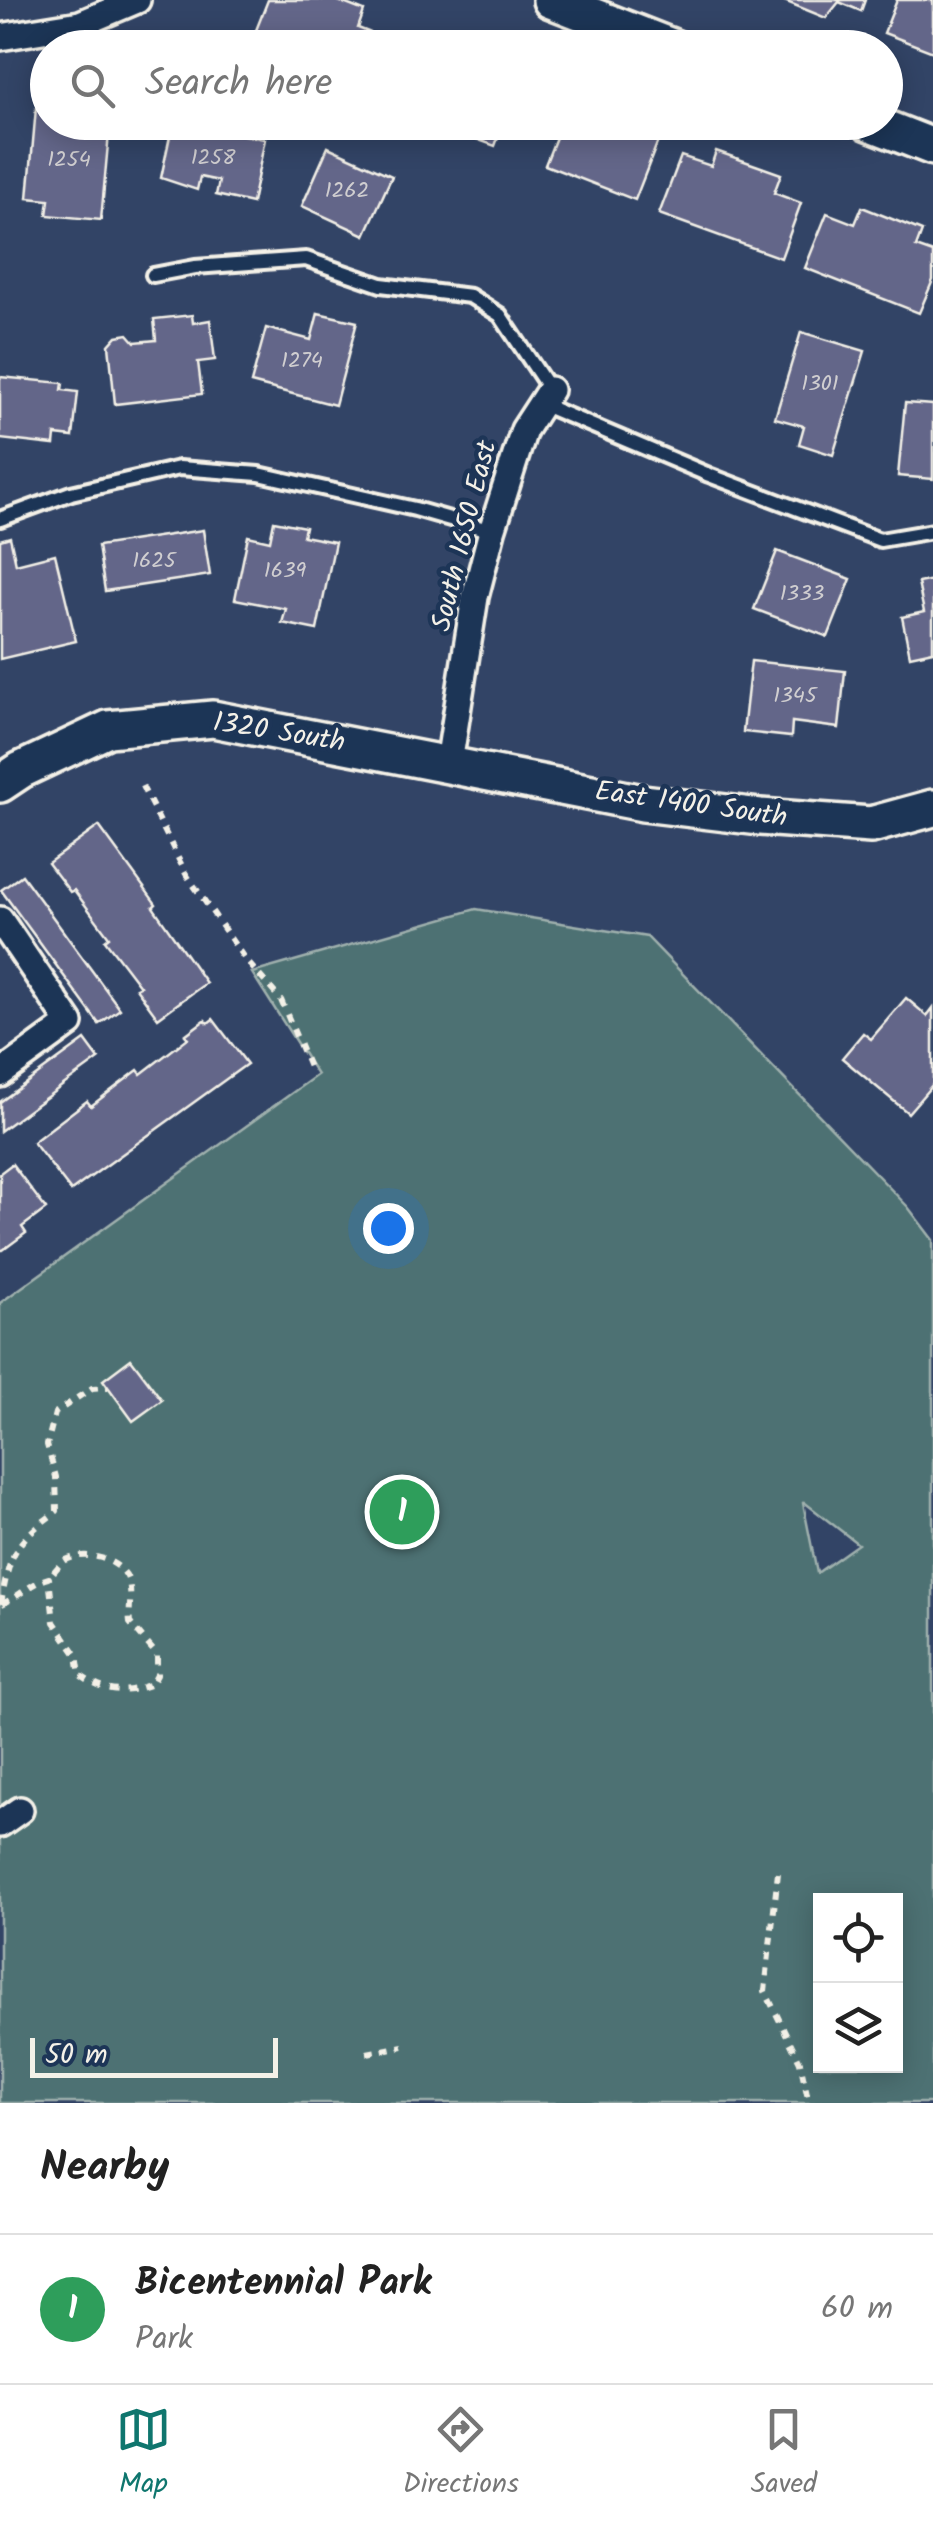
<!DOCTYPE html>
<html lang="en">
<head>
<meta charset="utf-8">
<style>
  body { margin:0; font-family:Kalam,sans-serif; background:#f6f6f6; color:#222 }
  .controls { position:absolute; right:30px; bottom:30px; display:grid; overflow:hidden; border-radius:0px; box-shadow:0 5px 25px #0003 }
  .controls button { width:90px; height:90px; display:grid; place-items:center; padding:0; border:0; border-bottom:2px solid #e0e0e0; background:#fff; color:#222; font:50px sans-serif }
  .scale { position:absolute; left:30px; bottom:25px; width:248px; box-sizing:border-box; padding-left:10px; border:5px solid #f4f1e8; border-top:0; font-size:28px; line-height:35px; white-space:nowrap; color:#f4f1e8; -webkit-text-stroke:8px #1d3557; paint-order:stroke }
  .you { position:absolute; left:388px; top:1228px; width:35px; height:35px; margin:-25px; border:8px solid #fff; border-radius:50%; background:#1a73e8; box-shadow:0 0 0 15px #1a73e833 }
  .badge { display:grid; place-items:center; width:65px; height:65px; border-radius:50%; background:#0f766e; color:#fff; font-size:32px; font-weight:700 }
  .pin { position:absolute; translate:-50% -50%; border:5px solid #fff; box-shadow:0 2px 10px #0006 }
  .list { margin:0; padding:0; list-style:none }
  h2 { display:flex; justify-content:space-between; align-items:center; height:130px; margin:0; padding:0 40px; font-size:42px }
  h2 small { font-size:32px; font-weight:400; color:#767676 }
  .list li { display:grid; grid-template-columns:65px 1fr auto; gap:30px; align-items:center; box-sizing:border-box; height:150px; padding:0 40px; border-top:2px solid #e0e0e0 }
  .list b { display:block; font-size:38px; white-space:nowrap }
  .list p { margin:0; font-size:32px; white-space:nowrap; color:#767676 }
  .list em { font-size:32px; font-style:normal; color:#767676 }
  .icon { flex:none; width:55px; height:55px; fill:none; stroke:currentColor; stroke-width:2; stroke-linecap:round; stroke-linejoin:round }
  .map { position:relative; flex:none; width:933px; height:2103px; overflow:hidden }
  .search { position:absolute; background:#fff; box-shadow:0 5px 25px #0003; left:30px; right:30px; top:30px; height:110px; display:flex; align-items:center; gap:25px; box-sizing:border-box; padding:0 35px; border-radius:55px; color:#767676; font-size:38px }
  .sheet { height:280px; background:#fff }
  nav { display:flex; justify-content:space-around; align-items:center; box-sizing:border-box; height:140px; border-top:2px solid #e0e0e0; background:#fff; font-size:28px; color:#767676 }
  nav a { display:grid; justify-items:center; gap:5px }
  nav .on { color:#0f766e }
  .map>svg:first-child { display:block }
</style>
</head>
<body>
<div class="map">
<svg width="933" height="2103" viewBox="0 0 933 2103">
  <rect width="100%" height="100%" fill="#324466"/>
  <filter id="ink" filterUnits="userSpaceOnUse"><feTurbulence type="fractalNoise" baseFrequency=".01" numOctaves="2"/><feDisplacementMap in="SourceGraphic" scale="20" xChannelSelector="R" yChannelSelector="G"/><feConvolveMatrix kernelMatrix="1 2 1 2 8 2 1 2 1" color-interpolation-filters="sRGB"/></filter>
  <g filter="url(#ink)">
    <path fill="#4d7173" stroke="#a0b1ae" stroke-width="2.5" fill-rule="evenodd" d="M476 909 647 937 908 1207 933 1240V2103H0V1303L317 1075 252 973ZM804 1502 858 1544 817 1573 803 1503ZM820 1900H896V2066H820Z"/>
    <g fill="#646689" stroke="#f4f1e8" stroke-width="2.5">
      <path d="M268 0H336L364 11 358 28 381 37 376 48H249Z"/>
      <path d="M782 0H865L861 11 839 2 826 18Z"/>
      <path d="M897 0H933V52L884 33Z"/>
      <path d="M437 39 461 48H434Z"/>
      <path d="M36 108 48 109V122H110L101 220 47 215 49 200 28 198Z"/>
      <path d="M173 122 265 139 252 203 216 195 219 181 200 177 197 190 161 178Z"/>
      <path d="M430 122H504L495 146Z"/>
      <path d="M562 122H640L636 133 658 141 635 200 545 165Z"/>
      <path d="M328 147 392 176 365 235 302 206Z"/>
      <path d="M716 151 781 174 774 193 801 203 781 258 659 214 681 156 711 166Z"/>
      <path d="M862 207 922 231 916 247 933 253V280L919 313 805 268 827 213 855 224Z"/>
      <path d="M318 313 357 322 335 405 251 383 266 328 311 340Z"/>
      <path d="M192 315 193 323 210 320 215 360 198 362 202 394 115 404 109 345 117 336 128 334 135 342 156 340 154 319Z"/>
      <path d="M801 332 865 351 833 455 799 444 804 426 775 418Z"/>
      <path d="M0 377 63 383 62 390 78 392 73 437 55 435 54 445 0 439Z"/>
      <path d="M905 403 933 405V479L898 476Z"/>
      <path d="M274 521 305 527 303 536 335 542 317 630 282 623 286 609 235 599 248 536 270 541Z"/>
      <path d="M203 530 210 575 105 591 98 546Z"/>
      <path d="M10 537 16 564 55 554 76 641 0 659V540Z"/>
      <path d="M777 551 851 579 828 637 754 609Z"/>
      <path d="M933 580V651L910 656 902 617 924 612 918 583Z"/>
      <path d="M751 661 845 671 839 728 792 722 791 737 743 732Z"/>
      <path d="M99 826 156 904 153 907 206 983 158 1018 136 988 140 986 105 940 109 937 74 890 70 892 48 863Z"/>
      <path d="M22 875 120 1009 99 1024 1 890Z"/>
      <path d="M906 998 927 1016 933 1008V1084L908 1113 842 1058 863 1033 871 1039Z"/>
      <path d="M213 1019 247 1064 71 1191 33 1142 87 1101 91 1106 138 1070 141 1074 188 1038 185 1035 205 1020 208 1023Z"/>
      <path d="M85 1040 99 1059 0 1131V1102Z"/>
      <path d="M12 1164 46 1209 22 1227 26 1233 3 1250H0V1173Z"/>
      <path d="M131 1359 162 1400 133 1421 103 1380Z"/>
    </g>
    <g fill="none" stroke-linecap="round" stroke-linejoin="round">
      <defs>
        <g id="lane">
          <path d="M153 275 195 267 306 259 381 285 470 296 500 315 550 390"/>
          <path d="M541 404 709 475 880 540 933 531"/>
          <path d="M0 519 71 493 179 468 259 474 415 509 492 531"/>
        </g>
        <g id="street">
          <path d="M0 37 80 24 137 0"/>
          <path d="M449 763 475 597 492 531 524 430 550 390"/>
          <path d="M0 920 70 1023 0 1074"/>
          <path d="M0 1824 20 1810"/>
        </g>
        <g id="secondary">
          <path d="M551 0 674 48"/>
          <path d="M869 122 933 147"/>
          <path d="M0 784 21 770 108 729 213 719 643 803 760 817 871 825 933 808"/>
        </g>
      </defs>
      <use href="#lane" stroke="#f4f1e8" stroke-width="20"/>
      <use href="#street" stroke="#f4f1e8" stroke-width="32"/>
      <use href="#secondary" stroke="#f4f1e8" stroke-width="42"/>
      <g stroke="#f4f1e8" stroke-width="6" stroke-dasharray="8 8" stroke-linecap="butt">
        <path d="M142 786 186 874 244 958 281 1000 311 1072"/>
        <path d="M1 1604C10 1552 14 1543 57 1511L56 1477 47 1445 55 1413 92 1388 108 1387"/>
        <path d="M2 1604C19 1597 30 1583 49 1578L54 1622 77 1655 80 1675C104 1693 124 1695 152 1684L157 1675V1655L130 1623C128 1608 134 1589 126 1575 114 1557 84 1551 66 1560 59 1564 54 1572 49 1578"/>
        <path d="M778 1873 765 1991 800 2062 809 2103"/>
        <path d="M367 2053 403 2046"/>
      </g>
      <use href="#lane" stroke="#1d3557" stroke-width="12"/>
      <use href="#street" stroke="#1d3557" stroke-width="25"/>
      <use href="#secondary" stroke="#1d3557" stroke-width="35"/>
    </g>
  </g>
  <g text-anchor="middle" dominant-baseline="central" stroke-width="9" stroke-linejoin="round" paint-order="stroke">
    <g font-size="22" fill="#d0ced0">
      <text x="213" y="158">1258</text>
      <text x="69" y="160">1254</text>
      <text x="347" y="191">1262</text>
      <text x="302" y="361">1274</text>
      <text x="820" y="384">1301</text>
      <text x="154" y="561">1625</text>
      <text x="285" y="571">1639</text>
      <text x="802" y="594">1333</text>
      <text x="795" y="696">1345</text>
    </g>
    <g font-size="28" fill="#f4f1e8" stroke="#1d3557">
      <text transform="translate(465 536) rotate(-76)">South 1650 East</text>
      <text transform="translate(279 733) rotate(9)">1320 South</text>
      <text transform="translate(691 805) rotate(8)">East 1400 South</text>
    </g>
  </g>
</svg>
<div class="controls">
<button><svg class="icon" aria-label="locate" viewBox="0 0 24 24"><circle cx="12" cy="12" r="6"/><path d="M12 2v4M12 18v4M2 12h4M18 12h4"/></svg></button>
<button><svg class="icon" aria-label="layers" viewBox="0 0 24 24"><path d="M12 4l9 5-9 5-9-5zM3 14l9 5 9-5"/></svg></button>
</div>
<div class="scale">50 m</div>
<div class="you"></div>
<div class="pin badge" style="left:402px;top:1512px;background:#2e9e5b">1</div>
<div class="search"><svg class="icon" aria-label="search" viewBox="0 0 24 24"><circle cx="10" cy="10" r="6"/><path d="M15 15l6 6"/></svg>Search here</div>
</div>
<section class="sheet">
<h2>Nearby<small></small></h2>
<ul class="list">
<li><span class="badge" style="background:#2e9e5b">1</span><div><b>Bicentennial Park</b><p>Park</p></div><em>60 m</em></li>
</ul>
</section>
<nav>
<a class="on"><svg class="icon" aria-label="map" viewBox="0 0 24 24"><path d="M3 6l6-2 6 2 6-2v14l-6 2-6-2-6 2zM9 4v14M15 6v14"/></svg>Map</a>
<a><svg class="icon" aria-label="directions" viewBox="0 0 24 24"><path d="M12 3l9 9-9 9-9-9zM9 14v-3h6M13 9l2 2-2 2"/></svg>Directions</a>
<a><svg class="icon" aria-label="saved" viewBox="0 0 24 24"><path d="M7 4h10v16l-5-4-5 4z"/></svg>Saved</a>
</nav>
</body>
</html>
